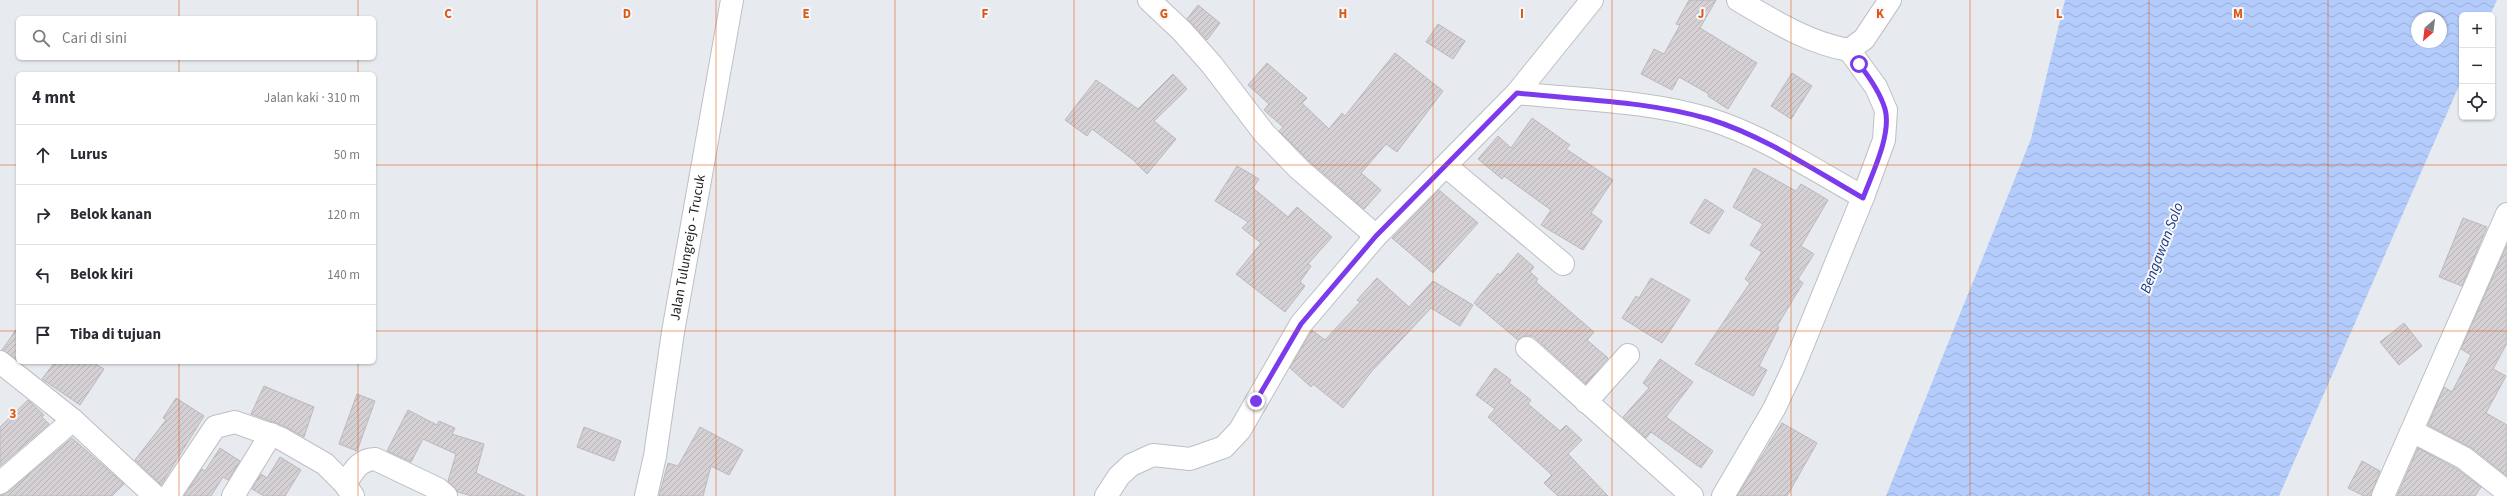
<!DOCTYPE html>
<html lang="id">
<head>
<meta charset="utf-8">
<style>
  body { margin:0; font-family:"Source Sans 3",sans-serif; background:#f2f2f3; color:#2b2b33 }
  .controls { position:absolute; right:12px; top:12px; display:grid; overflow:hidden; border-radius:6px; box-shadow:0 1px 3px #0004 }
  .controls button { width:36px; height:36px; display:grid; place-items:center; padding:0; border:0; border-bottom:1px solid #e1e1e2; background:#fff; color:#2b2b33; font:20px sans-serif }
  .compass { position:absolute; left:2411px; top:12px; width:36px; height:36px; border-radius:50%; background:#fff; box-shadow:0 1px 3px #0004; rotate:208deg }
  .stop { position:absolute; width:12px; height:12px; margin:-9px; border:3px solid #7c3aed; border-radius:50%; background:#fff }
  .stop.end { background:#7c3aed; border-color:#fff; box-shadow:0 1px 4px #0008 }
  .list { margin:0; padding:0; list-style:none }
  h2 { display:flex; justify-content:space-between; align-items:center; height:52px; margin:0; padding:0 16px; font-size:17px }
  h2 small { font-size:13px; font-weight:400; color:#7c7c81 }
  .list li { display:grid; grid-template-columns:26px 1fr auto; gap:12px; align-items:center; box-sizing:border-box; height:60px; padding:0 16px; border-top:1px solid #e1e1e2 }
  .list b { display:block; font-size:15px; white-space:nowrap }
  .list em { font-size:13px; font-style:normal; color:#7c7c81 }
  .icon { flex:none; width:22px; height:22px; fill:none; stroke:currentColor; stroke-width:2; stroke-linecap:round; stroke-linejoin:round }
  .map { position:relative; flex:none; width:2507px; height:496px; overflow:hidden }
  .search { position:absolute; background:#fff; box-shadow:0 1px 3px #0004; left:16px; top:16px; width:360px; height:44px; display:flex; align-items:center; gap:10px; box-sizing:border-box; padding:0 14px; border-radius:6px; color:#7c7c81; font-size:15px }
  .panel { position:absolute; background:#fff; box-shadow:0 1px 3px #0004; left:16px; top:72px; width:360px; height:292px; border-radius:6px }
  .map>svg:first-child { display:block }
</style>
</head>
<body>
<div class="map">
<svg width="2507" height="496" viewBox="0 0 2507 496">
  <defs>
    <pattern id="water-waves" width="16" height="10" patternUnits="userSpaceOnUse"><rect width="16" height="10" fill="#b4ccfb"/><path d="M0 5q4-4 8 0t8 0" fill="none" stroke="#9aafd7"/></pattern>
    <pattern id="building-hatch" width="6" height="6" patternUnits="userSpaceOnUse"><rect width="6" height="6" fill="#d4d0d4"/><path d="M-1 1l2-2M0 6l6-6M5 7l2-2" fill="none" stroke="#b6b2b6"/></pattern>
  </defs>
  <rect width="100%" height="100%" fill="#e7eaef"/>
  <path fill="url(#water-waves)" fill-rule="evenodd" d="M2065 0H2497L2490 15H2462V79L2279 496H1886L2031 139ZM2417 18H2441V42H2417Z"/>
  <g fill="url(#building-hatch)" stroke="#bcb8bd">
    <path d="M1689 0H1716L1700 28 1757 63 1728 109 1708 96 1709 94 1679 77 1672 90 1641 74 1654 49 1664 54 1680 25 1676 24Z"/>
    <path d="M1198 5 1220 23 1207 40 1187 19Z"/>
    <path d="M1438 24 1465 41 1453 59 1426 42Z"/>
    <path d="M1395 53 1443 91 1397 152 1386 144 1361 173 1381 190 1364 209 1308 160 1279 131 1283 127 1264 110 1269 104 1248 85 1267 63 1307 98 1302 103 1329 129 1342 113 1345 116Z"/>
    <path d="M1792 73 1812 86 1791 119 1771 106Z"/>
    <path d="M1173 74 1187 89 1154 121 1176 139 1147 174 1132 159 1092 129 1087 136 1065 120 1096 80 1138 109Z"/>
    <path d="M1532 118 1570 145 1566 149 1613 180 1591 213 1602 221 1583 250 1541 225 1551 210 1504 176 1502 179 1478 159 1498 136 1511 148Z"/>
    <path d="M1237 166 1259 179 1253 188 1288 217 1297 207 1332 237 1308 264 1311 266 1300 282 1305 286 1285 312 1236 274 1261 243 1242 228 1248 222 1215 201Z"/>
    <path d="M1754 168 1796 191 1801 184 1828 200 1801 246 1814 254 1798 279 1803 283 1777 326 1779 327 1759 366 1767 370 1753 396 1695 364 1750 283 1745 279 1762 252 1750 245 1763 224 1733 207Z"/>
    <path d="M1439 190 1478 223 1433 273 1392 238Z"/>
    <path d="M1705 199 1724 211 1709 234 1690 223Z"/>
    <path d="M2463 218 2487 227 2462 286 2439 277Z"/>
    <path d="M2507 245V343L2493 369 2506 376 2486 413 2507 425V476L2472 448 2428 425 2444 387 2452 392 2471 355 2461 349Z"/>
    <path d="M1518 253 1534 267 1530 272 1538 279 1536 282 1594 332 1587 340 1608 358 1586 384 1533 336H1524L1518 340 1474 303 1498 273 1500 275Z"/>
    <path d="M1377 278 1409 307 1433 281 1473 305 1460 326 1431 308 1372 371 1343 408 1313 384 1311 387 1290 368 1312 330 1325 340 1360 302 1357 300Z"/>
    <path d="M1651 278 1690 300 1662 343 1622 318 1636 296 1639 298Z"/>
    <path d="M2404 323 2422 346 2399 365 2380 342Z"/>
    <path d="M18 327V360L2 350Z"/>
    <path d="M1660 359 1693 382 1666 417 1713 451 1701 468 1651 432 1646 438 1623 417 1649 388 1643 383Z"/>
    <path d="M55 362H92L104 369 80 405 42 379Z"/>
    <path d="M1495 368 1511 380 1509 383 1531 400 1528 404 1560 431 1566 425 1582 440 1568 454 1608 496H1558L1544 483 1552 475 1488 417 1495 409 1476 395Z"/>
    <path d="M264 386 314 407 304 437 284 426 251 414Z"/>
    <path d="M357 394 375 401 357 451 339 444Z"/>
    <path d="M176 398 204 416 161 485 135 460 166 420 163 418Z"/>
    <path d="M28 400 44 415 42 417 49 424 0 466V427Z"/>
    <path d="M408 410 437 425 439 421 455 428 452 434 484 444 476 473 525 496H472L458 492 448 481 456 454 423 439 411 462 387 451Z"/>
    <path d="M1782 423 1817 443 1787 496H1737Z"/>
    <path d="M584 427 621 441 614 461 577 447Z"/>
    <path d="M700 427 743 450 729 475 711 466 703 496H659L668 463 678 466Z"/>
    <path d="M72 438 124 484 112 496H0L8 492Z"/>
    <path d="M220 448 240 461 228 480 223 477 211 496H184L202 469 205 471Z"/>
    <path d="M2418 448 2457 469 2481 487 2475 496H2397Z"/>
    <path d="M280 457 301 470 285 496H264L252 489 261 474 267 478Z"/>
    <path d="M2362 461 2380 471 2371 496H2364L2348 488Z"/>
  </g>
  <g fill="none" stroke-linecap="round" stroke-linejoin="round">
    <defs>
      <g id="minor">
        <path d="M1149 0 1182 31 1212 65 1264 133 1299 169 1376 236"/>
        <path d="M1738 0C1774 21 1808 43 1849 50L1864 39 1890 0"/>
        <path d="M1517 93C1580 100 1647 100 1709 119 1764 136 1814 170 1863 197"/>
        <path d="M1446 166 1563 264"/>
        <path d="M1527 348 1692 496"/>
        <path d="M0 362 73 420 0 483"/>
        <path d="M1586 402 1628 355"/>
        <path d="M73 420 155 496"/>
        <path d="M2412 431 2464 458 2507 492"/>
        <path d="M345 484C354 471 358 460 375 459L438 489 446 496"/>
        <path d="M169 496 215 427 235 422 280 438 325 464 345 484 353 496"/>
        <path d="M233 496 271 434"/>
        <path id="s1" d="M646 496 655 456 673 332 732 0"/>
        <path d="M1106 496 1119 476 1131 465 1153 455 1190 459 1224 447 1240 430 1301 324 1376 236 1517 93 1592 0"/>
        <path d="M1723 496 1774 409 1792 371 1863 197 1884 140 1886 110 1876 87 1849 50"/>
        <path d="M2383 496 2507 214"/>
      </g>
    </defs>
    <use href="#minor" stroke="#bdbfc4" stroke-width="24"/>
    <use href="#minor" stroke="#fff" stroke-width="22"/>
  </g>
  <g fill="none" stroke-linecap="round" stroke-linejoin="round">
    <path stroke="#7c3aed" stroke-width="5" d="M1256 401 1301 324 1376 236 1517 93C1581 100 1647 101 1709 119 1764 136 1814 170 1863 198 1872 174 1892 134 1885 109 1880 92 1870 78 1859 64"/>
  </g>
  <path fill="none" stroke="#de560d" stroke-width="1" stroke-opacity="0.55" d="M179 0V18M358 0V18M537 0V496M716 0V496M895 0V496M1074 0V496M1254 0V496M1433 0V496M1612 0V496M1791 0V496M1970 0V496M2149 0V496M2328 0V496M179 58V74M358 58V74M0 165H18M374 165H2507M0 331H18M374 331H2507M179 362V496M358 362V496"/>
  <g text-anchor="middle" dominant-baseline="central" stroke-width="4" stroke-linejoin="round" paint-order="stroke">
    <g font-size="14" fill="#1d1e20" stroke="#f5f7fc">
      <text stroke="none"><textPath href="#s1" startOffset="252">Jalan Tulungrejo - Trucuk</textPath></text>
    </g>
    <g font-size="15" font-style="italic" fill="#1c397b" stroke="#f5f7fc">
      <text transform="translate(2162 248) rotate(-69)">Bengawan Solo</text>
    </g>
  </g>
  <g font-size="13" text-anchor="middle" font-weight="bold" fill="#de560d" stroke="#f5f7fc" stroke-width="4" stroke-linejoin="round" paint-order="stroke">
    <text x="448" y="18">C</text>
    <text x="627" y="18">D</text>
    <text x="806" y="18">E</text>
    <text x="985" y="18">F</text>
    <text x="1164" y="18">G</text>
    <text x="1343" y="18">H</text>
    <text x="1522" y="18">I</text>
    <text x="1701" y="18">J</text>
    <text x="1880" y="18">K</text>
    <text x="2059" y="18">L</text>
    <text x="2238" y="18">M</text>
    <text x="13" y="418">3</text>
  </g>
</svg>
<div class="controls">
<button>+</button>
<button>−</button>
<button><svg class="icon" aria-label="locate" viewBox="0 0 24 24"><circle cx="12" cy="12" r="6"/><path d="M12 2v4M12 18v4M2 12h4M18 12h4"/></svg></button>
</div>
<svg class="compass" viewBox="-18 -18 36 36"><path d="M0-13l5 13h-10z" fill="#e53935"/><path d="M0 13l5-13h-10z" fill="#7c7c81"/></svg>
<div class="stop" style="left:1859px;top:64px"></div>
<div class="stop end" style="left:1256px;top:401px"></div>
<div class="search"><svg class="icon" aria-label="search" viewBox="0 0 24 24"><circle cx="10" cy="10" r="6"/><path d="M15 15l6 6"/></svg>Cari di sini</div>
<section class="panel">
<h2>4 mnt<small>Jalan kaki · 310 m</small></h2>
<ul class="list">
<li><svg class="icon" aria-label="ahead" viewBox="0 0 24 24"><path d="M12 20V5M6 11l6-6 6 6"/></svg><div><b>Lurus</b></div><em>50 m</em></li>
<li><svg class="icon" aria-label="right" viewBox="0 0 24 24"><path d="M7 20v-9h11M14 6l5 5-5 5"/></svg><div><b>Belok kanan</b></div><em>120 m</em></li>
<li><svg class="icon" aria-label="left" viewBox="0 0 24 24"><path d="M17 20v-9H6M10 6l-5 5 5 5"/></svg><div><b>Belok kiri</b></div><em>140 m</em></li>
<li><svg class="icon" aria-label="arrive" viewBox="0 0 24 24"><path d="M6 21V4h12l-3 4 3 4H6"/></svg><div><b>Tiba di tujuan</b></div></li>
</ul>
</section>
</div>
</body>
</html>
